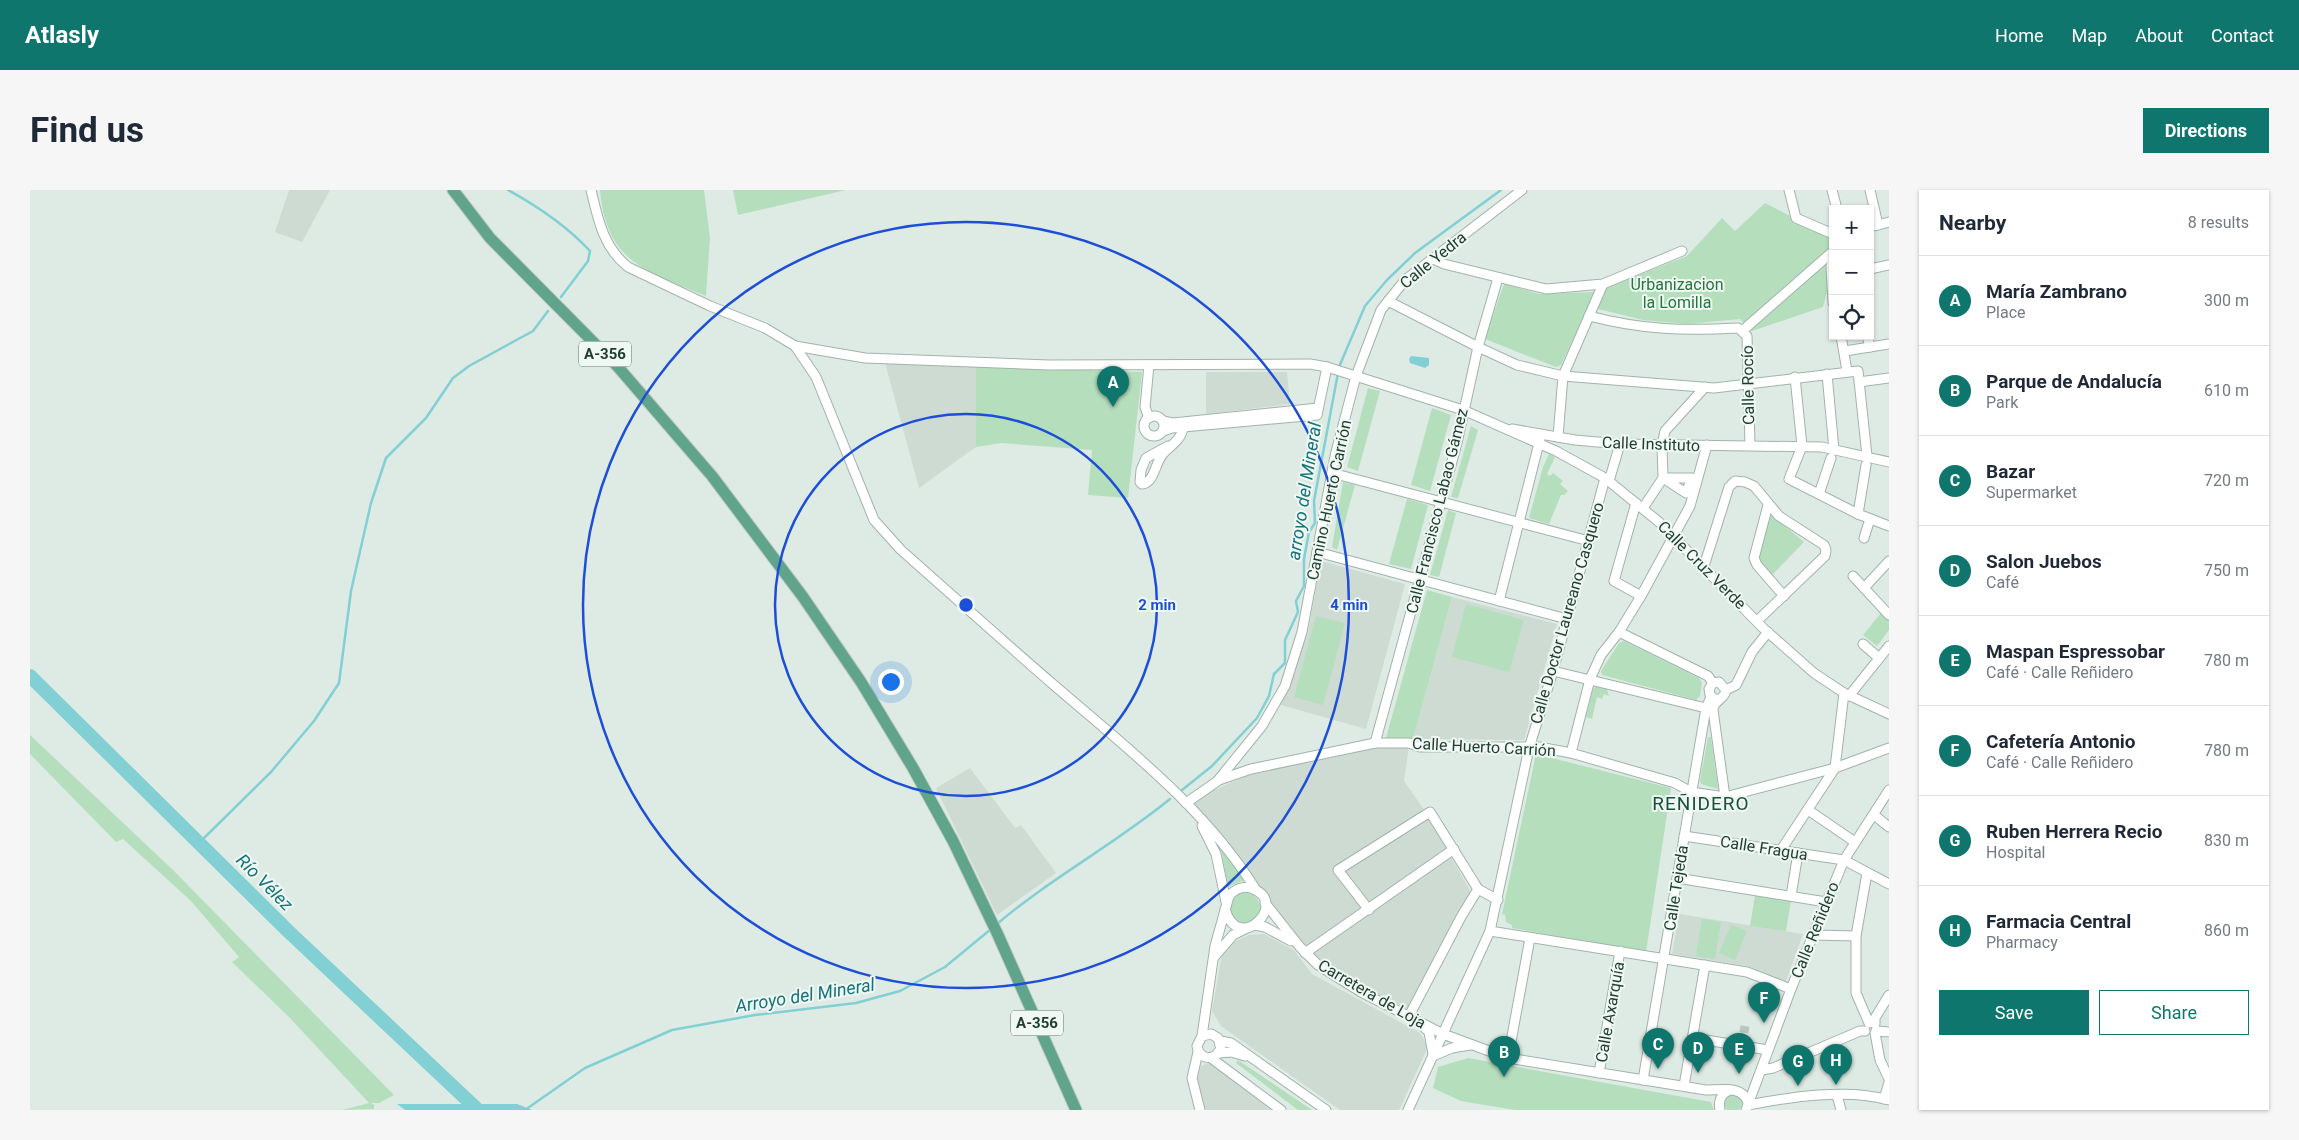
<!DOCTYPE html>
<html lang="en">
<head>
<meta charset="utf-8">
<style>
  body { margin:0; font-family:Roboto,sans-serif; background:#f6f6f7; color:#1f2937 }
  .controls { position:absolute; right:15px; top:15px; display:grid; overflow:hidden; border-radius:0px; box-shadow:0 1px 4px #0004 }
  .controls button { width:45px; height:45px; display:grid; place-items:center; padding:0; border:0; border-bottom:1px solid #e0e1e3; background:#fff; color:#1f2937; font:25px sans-serif }
  .you { position:absolute; left:860px; top:491px; width:18px; height:18px; margin:-12px; border:4px solid #fff; border-radius:50%; background:#1a73e8; box-shadow:0 0 0 8px #1a73e833 }
  .badge { display:grid; place-items:center; width:32px; height:32px; border-radius:50%; background:#0f766e; color:#fff; font-size:16px; font-weight:700 }
  .pin { position:absolute; translate:-50% -41px; filter:drop-shadow(0 1px 2px #0008) }
  .pin::after { content:''; position:absolute; top:26px; width:18px; height:15px; background:inherit; clip-path:polygon(0 0,100% 0,50% 100%) }
  .list { margin:0; padding:0; list-style:none }
  h2 { display:flex; justify-content:space-between; align-items:center; height:65px; margin:0; padding:0 20px; font-size:21px }
  h2 small { font-size:16px; font-weight:400; color:#747a83 }
  .list li { display:grid; grid-template-columns:32px 1fr auto; gap:15px; align-items:center; box-sizing:border-box; height:90px; padding:0 20px; border-top:1px solid #e0e1e3 }
  .list b { display:block; font-size:19px; white-space:nowrap }
  .list p { margin:0; font-size:16px; white-space:nowrap; color:#747a83 }
  .list em { font-size:16px; font-style:normal; color:#747a83 }
  .actions { display:flex; gap:10px; padding:15px 20px }
  .actions a { flex:1; padding:11px 0; border:1px solid #0f766e; border-radius:0px; text-align:center; font-size:18px; color:#0f766e }
  .actions .main { background:#0f766e; color:#fff }
  .icon { flex:none; width:28px; height:28px; fill:none; stroke:currentColor; stroke-width:2; stroke-linecap:round; stroke-linejoin:round }
  .map { position:relative; flex:none; width:1859px; height:920px; overflow:hidden; border-radius:0px }
  header { display:flex; align-items:center; gap:30px; box-sizing:border-box; height:70px; padding:0 25px; background:#0f766e; color:#fff }
  header strong { font-size:24px }
  nav { display:flex; gap:28px; margin-inline-start:auto; font-size:18px }
  .intro { display:flex; align-items:center; justify-content:space-between; box-sizing:border-box; height:120px; padding:0 30px }
  h1 { margin:0; font-size:35px }
  .button { padding:12px 22px; border-radius:0px; background:#0f766e; color:#fff; font-size:18px; font-weight:700 }
  main { display:flex; gap:30px; padding:0 30px }
  aside { flex:1; background:#fff; border-radius:0px; box-shadow:0 1px 4px #0004 }
  .map>svg:first-child { display:block }
</style>
</head>
<body>
<header>
<strong>Atlasly</strong>
<nav><a>Home</a><a>Map</a><a>About</a><a>Contact</a></nav>
</header>
<div class="intro"><h1>Find us</h1><a class="button">Directions</a></div>
<main>
<div class="map">
<svg width="1859" height="920" viewBox="0 0 1859 920">
  <rect width="100%" height="100%" fill="#deebe4"/>
  <g fill="#cddbd3">
    <path d="M259 0H300L272 52 245 42Z"/>
    <path d="M855 173 946 176V257L889 298Z"/>
    <path d="M1176 182H1257L1260 214 1176 224Z"/>
    <path d="M1291 371 1375 394 1336 539 1251 515 1278 443Z"/>
    <path d="M1422 407 1527 434 1494 550 1383 549Z"/>
    <path d="M1346 555 1379 556 1374 591 1395 621 1442 704 1381 820 1353 808 1299 777 1271 753 1165 617 1166 608 1216 586Z"/>
    <path d="M940 578 985 638 991 635 1026 683 967 725 906 598Z"/>
    <path d="M1649 724 1773 744 1756 791 1718 776 1642 764Z"/>
    <path d="M1234 744 1264 760 1282 784 1390 843 1398 857 1369 920H1310L1191 836 1182 821 1192 764 1204 752 1219 745Z"/>
    <path d="M1182 872 1244 920H1176L1167 889 1171 876Z"/>
  </g>
  <g fill="#b5debd">
    <path d="M570 0H674L680 48 676 106C618 82 576 73 570 0Z"/>
    <path d="M703 0H816L708 25Z"/>
    <path d="M1735 13 1803 48 1799 94 1793 117 1722 141 1710 129 1657 134 1613 130 1568 119 1575 98 1657 66 1692 28 1705 41Z"/>
    <path d="M1475 94 1509 104 1563 102V106L1531 175 1526 177 1455 149 1473 96Z"/>
    <path d="M946 176 1112 182 1098 308 1058 305 1062 260 971 253 946 257Z"/>
    <path d="M1338 198 1350 201 1328 281 1317 277Z"/>
    <path d="M1402 218 1421 225 1400 301 1381 295Z"/>
    <path d="M1441 236 1448 240 1428 308 1421 307Z"/>
    <path d="M1519 264 1525 267 1517 284 1520 286 1523 283 1533 291 1530 294 1538 301 1534 305H1531L1519 334 1499 328 1513 277Z"/>
    <path d="M1313 292 1325 295 1307 360 1302 357Z"/>
    <path d="M1377 309 1398 315 1381 379 1359 374Z"/>
    <path d="M1418 320 1426 323 1409 387 1400 385Z"/>
    <path d="M1741 325 1774 352 1741 386 1729 371 1728 364Z"/>
    <path d="M1397 400 1422 407 1383 549 1356 548Z"/>
    <path d="M1436 414 1494 430 1479 482 1422 467Z"/>
    <path d="M1851 423 1859 431V440L1847 456 1833 445Z"/>
    <path d="M1286 426 1315 433 1293 515 1264 507Z"/>
    <path d="M1594 451 1669 488 1672 493 1670 506 1666 510 1572 485 1571 481 1589 453Z"/>
    <path d="M1566 496 1577 499 1579 506 1574 504 1572 509 1567 507 1562 529 1556 527 1563 499Z"/>
    <path d="M0 545 143 680 364 905 349 913H341L344 915V919L312 920 339 913 260 828 202 772 209 767 161 711 93 649 86 652 0 564Z"/>
    <path d="M1678 547H1681L1688 599 1671 594 1670 591Z"/>
    <path d="M1506 564 1641 598 1616 762 1482 738V735L1476 732 1475 725 1472 724Z"/>
    <path d="M1191 658 1214 689V690L1198 697Z"/>
    <circle cx="1215" cy="718" r="15"/>
    <path d="M1725 705 1761 711 1756 741 1720 736Z"/>
    <path d="M1672 729 1691 732 1685 769 1666 766Z"/>
    <path d="M1701 735 1717 741 1705 770 1689 763Z"/>
    <path d="M1438 868 1681 912 1684 920H1485L1431 911 1403 898 1408 877Z"/>
    <path d="M1208 870 1282 920H1268L1206 873Z"/>
    <circle cx="1703" cy="913" r="9"/>
  </g>
  <g fill="#82cfd4">
    <path d="M1381 166 1399 168V175L1395 178 1380 173 1379 169Z"/>
    <path d="M367 914H487L502 920H375Z"/>
  </g>
  <g fill="none" stroke-linecap="round" stroke-linejoin="round">
    <g stroke="#82cfd4" stroke-width="2.5">
      <path d="M478 0C509 17 536 35 560 61L558 71 531 107"/>
      <path d="M1309 177 1335 116 1357 90 1385 63 1471 0"/>
      <path d="M1152 600 1182 576 1227 528 1239 506 1244 484 1255 473V450L1268 422 1266 411 1274 396V369L1279 342 1285 333 1284 311 1308 183"/>
      <path d="M169 653 241 582 284 531 309 493 321 401 341 313 356 268 396 228 423 188 439 176 503 141 518 121"/>
      <path d="M967 734C1021 688 1085 654 1140 609"/>
      <path d="M495 920 555 878 642 840 725 825 826 813 870 801 915 777 961 739"/>
    </g>
    <path stroke="#82cfd4" stroke-width="14" d="M0 486 258 741 448 920"/>
    <path stroke="#b8c8c0" stroke-width="9" stroke-dasharray="9 4.5" stroke-linecap="butt" d="M1712 856 1715 836"/>
    <defs>
      <g id="minor">
        <path d="M561 0C568 29 573 57 598 77L680 116 735 138 765 156 786 187 844 330 871 360C922 405 973 451 1025 496 1097 558 1176 619 1226 700"/>
        <path d="M1759 0 1766 28 1803 44"/>
        <path d="M1802 0 1807 19"/>
        <path d="M1840 0 1848 35"/>
        <path d="M1840 37 1859 32"/>
        <path d="M1803 68 1801 76 1803 113"/>
        <path d="M1403 69 1414 74 1516 99 1573 94 1652 61"/>
        <path d="M1840 79 1859 75"/>
        <path d="M1358 111 1448 157 1487 175 1533 186 1684 198 1828 181 1837 266"/>
        <path d="M1559 126C1613 140 1654 141 1708 138L1717 146 1720 255"/>
        <path d="M1712 141 1801 63"/>
        <path d="M1811 146 1817 181"/>
        <path d="M1837 146 1840 157"/>
        <path d="M765 156 835 168 1019 175 1280 174 1297 177 1433 220 1526 261 1575 288 1629 332 1733 438 1784 483 1814 503 1859 524"/>
        <path d="M1815 161 1859 154"/>
        <path d="M1797 184 1804 260"/>
        <path d="M1765 187 1772 256 1759 289 1828 324 1859 336"/>
        <path d="M1829 192 1859 188"/>
        <circle cx="1124" cy="236" r="10"/>
        <path d="M1119 228 1115 217 1119 175"/>
        <path d="M1133 231 1143 233 1288 218"/>
        <path d="M1482 239 1545 250 1590 254 1792 257 1859 272"/>
        <path d="M1133 241 1142 238 1287 225 1297 177"/>
        <path d="M1528 247 1533 186 1573 94"/>
        <path d="M1138 256 1116 268 1111 280 1110 292 1112 294C1124 293 1125 274 1132 265 1139 256 1151 251 1153 238"/>
        <path d="M1302 283 1559 351"/>
        <path d="M1633 288H1662L1656 303Z"/>
        <path d="M1579 291 1590 254"/>
        <path d="M1789 304 1801 268"/>
        <path d="M1606 313 1584 391 1611 406"/>
        <path d="M1738 315 1724 368 1727 375 1754 406"/>
        <path d="M1613 318 1633 288 1632 255 1635 241 1675 197"/>
        <path d="M1828 324 1836 275"/>
        <path d="M1834 348 1840 329"/>
        <path d="M1287 362 1537 429"/>
        <path d="M1674 376 1699 297 1705 291 1715 292 1724 296 1749 326 1794 355 1796 360 1795 366 1727 431"/>
        <path d="M1823 386 1859 425"/>
        <path d="M1834 398 1859 371"/>
        <path d="M1469 411 1510 249"/>
        <path d="M1589 442 1678 486 1683 493"/>
        <path d="M1833 454 1849 468"/>
        <path d="M1523 481 1676 518"/>
        <path d="M1696 500 1706 495 1722 462 1738 442"/>
        <path d="M1819 506 1859 456"/>
        <path d="M1690 509H1685L1680 505 1679 499 1683 493 1689 492 1696 500C1695 510 1683 510 1683 520L1695 607"/>
        <path d="M1345 553 1427 253 1448 157 1468 88"/>
        <path d="M1541 563 1560 489 1571 465 1589 442 1611 406 1660 316 1677 255"/>
        <path d="M1189 589 1232 536 1255 496 1272 442 1305 266 1326 186 1351 120 1375 90 1492 0"/>
        <path d="M1156 613 1189 590 1221 579 1345 553H1379L1390 557H1509L1541 563 1645 593 1661 602 1695 607 1805 578 1859 558"/>
        <path d="M1778 620 1825 652"/>
        <path d="M1844 625 1859 637"/>
        <path d="M1172 636 1186 664 1196 712"/>
        <path d="M1654 646 1814 670 1859 694"/>
        <path d="M1751 660 1805 578 1814 503"/>
        <path d="M1837 683 1826 746V803L1839 833"/>
        <path d="M1647 688 1796 712"/>
        <path d="M1761 706 1768 663"/>
        <path d="M1235 713 1270 757 1288 775 1331 802 1413 844 1478 868 1676 900C1691 900 1712 895 1718 912"/>
        <path d="M1339 720 1308 680 1400 622 1448 699"/>
        <path d="M1225 735 1235 737 1261 751"/>
        <path d="M1460 741 1717 782 1761 799"/>
        <path d="M1783 745 1826 746"/>
        <path d="M1275 763 1424 659"/>
        <path d="M1184 767 1203 745 1217 738"/>
        <path d="M1379 826 1431 727 1448 699 1468 710"/>
        <path d="M1845 834V828L1859 805"/>
        <path d="M1392 835 1399 842 1403 864"/>
        <path d="M1846 841 1859 842"/>
        <path d="M1845 843 1850 870 1859 889"/>
        <path d="M1172 846 1181 844 1188 848 1191 859 1185 866C1176 870 1169 866 1167 856L1172 846 1185 756 1199 706C1205 699 1214 695 1223 699 1260 713 1208 766 1195 719"/>
        <path d="M1663 848 1738 860"/>
        <path d="M1190 851 1201 853 1296 920"/>
        <path d="M1168 862 1162 888 1170 920"/>
        <path d="M1189 863 1201 862 1215 866"/>
        <path d="M1403 866 1422 858 1440 855"/>
        <path d="M1181 868 1251 920"/>
        <path d="M1478 868 1500 748"/>
        <path d="M1732 880 1743 878 1830 841H1835"/>
        <path d="M1569 883 1590 761"/>
        <path d="M1613 890 1676 518 1681 507"/>
        <path d="M1654 896 1675 775"/>
        <path d="M1807 905 1811 920"/>
        <path d="M1854 909 1859 892"/>
        <path d="M1718 915C1760 907 1818 898 1859 910"/>
        <path d="M1378 920 1460 741 1499 558 1523 481 1575 288"/>
        <path d="M1690 920C1688 910 1691 904 1700 900"/>
        <path d="M1716 920 1761 799 1814 670 1859 600"/>
      </g>
      <path id="major" d="M423 0 460 48 588 177 682 286 773 407 831 492 883 578 923 651 968 745 1046 920"/>
    </defs>
    <use href="#minor" stroke="#a1b3ab" stroke-width="11"/>
    <use href="#major" stroke="#c0c8c5" stroke-width="13"/>
    <use href="#minor" stroke="#fff" stroke-width="9"/>
    <use href="#major" stroke="#60a48c" stroke-width="11"/>
  </g>
  <g fill="none" stroke="#1d4ed8" stroke-width="2.5">
    <circle cx="936" cy="415" r="191"/>
    <circle cx="936" cy="415" r="383"/>
  </g>
  <g text-anchor="middle" dominant-baseline="central" stroke-width="4" stroke-linejoin="round" paint-order="stroke">
    <g fill="#eff8f2" stroke="#5d746b" stroke-width="1">
      <rect x="549" y="151.5" width="52" height="25" rx="4"/>
      <rect x="981" y="820.5" width="52" height="25" rx="4"/>
    </g>
    <g font-size="15" font-weight="bold" fill="#1f3c31">
      <text x="575" y="164">A-356</text>
      <text x="1007" y="833">A-356</text>
    </g>
    <g font-size="16" fill="#1f3c31" stroke="#eff8f2">
      <text transform="translate(1403 70) rotate(-39)">Calle Yedra</text>
      <text transform="translate(1718 195) rotate(-91)">Calle Rocío</text>
      <text transform="translate(1621 254) rotate(2)">Calle Instituto</text>
      <text transform="translate(1299 310) rotate(-78)">Camino Huerto Carrión</text>
      <text transform="translate(1407 321) rotate(-76)">Calle Francisco Labao Gámez</text>
      <text transform="translate(1672 375) rotate(45)">Calle Cruz Verde</text>
      <text transform="translate(1537 423) rotate(-74)">Calle Doctor Laureano Casquero</text>
      <text transform="translate(1454 557) rotate(3)">Calle Huerto Carrión</text>
      <text transform="translate(1734 658) rotate(9)">Calle Fragua</text>
      <text transform="translate(1646 698) rotate(-81)">Calle Tejeda</text>
      <text transform="translate(1785 740) rotate(-68)">Calle Reñidero</text>
      <text transform="translate(1342 804) rotate(30)">Carretera de Loja</text>
      <text transform="translate(1580 822) rotate(-80)">Calle Axarquía</text>
    </g>
    <g font-size="16" fill="#26753d" stroke="#eff8f2">
      <text x="1647" y="94">Urbanizacion<tspan x="1647" dy="18">la Lomilla</tspan></text>
    </g>
    <g font-size="18" font-style="italic" fill="#15737b" stroke="#eff8f2">
      <text transform="translate(1274 301) rotate(-81)">arroyo del Mineral</text>
      <text transform="translate(235 692) rotate(45)">Río Vélez</text>
      <text transform="translate(775 805) rotate(-9)">Arroyo del Mineral</text>
    </g>
    <g font-size="19" letter-spacing="1" fill="#1a4f3d" stroke="#eff8f2">
      <text x="1671" y="613">REÑIDERO</text>
    </g>
  </g>
  <circle cx="936" cy="415" r="8" fill="#1d4ed8" stroke="#eff8f2" stroke-width="2.5"/>
  <g font-size="15" text-anchor="middle" font-weight="bold" fill="#1d4ed8" stroke="#eff8f2" stroke-width="4" stroke-linejoin="round" paint-order="stroke">
    <text x="1127" y="420">2 min</text>
    <text x="1319" y="420">4 min</text>
  </g>
</svg>
<div class="controls">
<button>+</button>
<button>−</button>
<button><svg class="icon" aria-label="locate" viewBox="0 0 24 24"><circle cx="12" cy="12" r="6"/><path d="M12 2v4M12 18v4M2 12h4M18 12h4"/></svg></button>
</div>
<div class="you"></div>
<div class="pin badge" style="left:1083px;top:217px">A</div>
<div class="pin badge" style="left:1474px;top:887px">B</div>
<div class="pin badge" style="left:1628px;top:879px">C</div>
<div class="pin badge" style="left:1668px;top:883px">D</div>
<div class="pin badge" style="left:1709px;top:884px">E</div>
<div class="pin badge" style="left:1734px;top:833px">F</div>
<div class="pin badge" style="left:1768px;top:896px">G</div>
<div class="pin badge" style="left:1806px;top:895px">H</div>
</div>
<aside>
<h2>Nearby<small>8 results</small></h2>
<ul class="list">
<li><span class="badge">A</span><div><b>María Zambrano</b><p>Place</p></div><em>300 m</em></li>
<li><span class="badge">B</span><div><b>Parque de Andalucía</b><p>Park</p></div><em>610 m</em></li>
<li><span class="badge">C</span><div><b>Bazar</b><p>Supermarket</p></div><em>720 m</em></li>
<li><span class="badge">D</span><div><b>Salon Juebos</b><p>Café</p></div><em>750 m</em></li>
<li><span class="badge">E</span><div><b>Maspan Espressobar</b><p>Café · Calle Reñidero</p></div><em>780 m</em></li>
<li><span class="badge">F</span><div><b>Cafetería Antonio</b><p>Café · Calle Reñidero</p></div><em>780 m</em></li>
<li><span class="badge">G</span><div><b>Ruben Herrera Recio</b><p>Hospital</p></div><em>830 m</em></li>
<li><span class="badge">H</span><div><b>Farmacia Central</b><p>Pharmacy</p></div><em>860 m</em></li>
</ul>
<div class="actions"><a class="main">Save</a><a>Share</a></div>
</aside>
</main>
</body>
</html>
